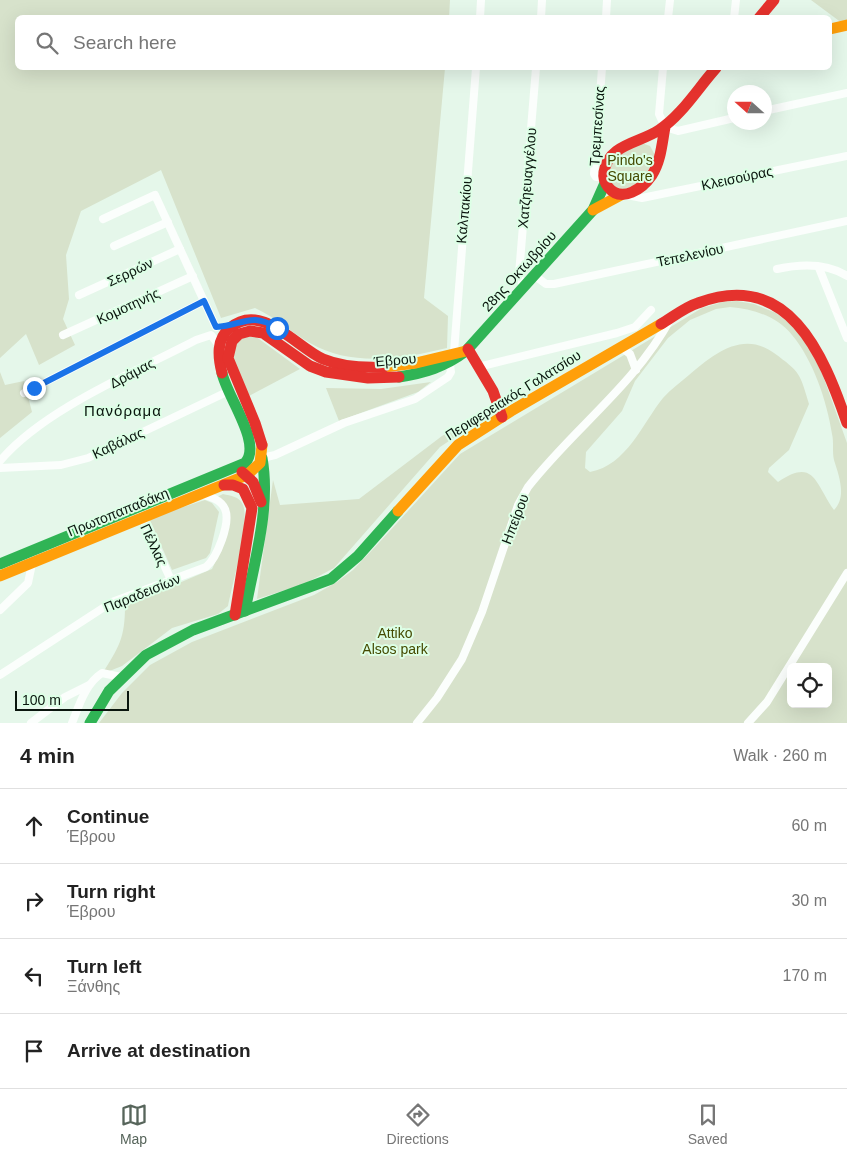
<!DOCTYPE html>
<html lang="en">
<head>
<meta charset="utf-8">
<style>
  body { margin:0; font-family:Helvetica,sans-serif; background:#f2f2f2; color:#222 }
  .controls { position:absolute; right:15px; bottom:15px; display:grid; overflow:hidden; border-radius:8px; box-shadow:0 5px 20px #0002 }
  .controls button { width:45px; height:45px; display:grid; place-items:center; padding:0; border:0; border-bottom:1px solid #e0e0e0; background:#fff; color:#222; font:25px sans-serif }
  .compass { position:absolute; left:727px; top:85px; width:45px; height:45px; border-radius:50%; background:#fff; box-shadow:0 5px 20px #0002; rotate:291deg }
  .scale { position:absolute; left:15px; bottom:12px; width:114px; box-sizing:border-box; padding-left:5px; border:2px solid #0a160e; border-top:0; font-size:14px; line-height:18px; white-space:nowrap; color:#0a160e; -webkit-text-stroke:4px #ddffe6; paint-order:stroke }
  .stop { position:absolute; width:15px; height:15px; margin:-11px; border:4px solid #1a73e8; border-radius:50%; background:#fff }
  .stop.end { background:#1a73e8; border-color:#fff; box-shadow:0 1px 5px #0008 }
  .list { margin:0; padding:0; list-style:none }
  h2 { display:flex; justify-content:space-between; align-items:center; height:65px; margin:0; padding:0 20px; font-size:21px }
  h2 small { font-size:16px; font-weight:400; color:#767676 }
  .list li { display:grid; grid-template-columns:32px 1fr auto; gap:15px; align-items:center; box-sizing:border-box; height:75px; padding:0 20px; border-top:1px solid #e0e0e0 }
  .list b { display:block; font-size:19px; white-space:nowrap }
  .list p { margin:0; font-size:16px; white-space:nowrap; color:#767676 }
  .list em { font-size:16px; font-style:normal; color:#767676 }
  .icon { flex:none; width:28px; height:28px; fill:none; stroke:currentColor; stroke-width:2; stroke-linecap:round; stroke-linejoin:round }
  .map { position:relative; flex:none; width:847px; height:723px; overflow:hidden }
  .search { position:absolute; background:#fff; box-shadow:0 5px 20px #0002; left:15px; right:15px; top:15px; height:55px; display:flex; align-items:center; gap:12px; box-sizing:border-box; padding:0 18px; border-radius:8px; color:#767676; font-size:19px }
  .sheet { height:365px; background:#fff }
  nav { display:flex; justify-content:space-around; align-items:center; box-sizing:border-box; height:70px; border-top:1px solid #e0e0e0; background:#fff; font-size:14px; color:#767676 }
  nav a { display:grid; justify-items:center; gap:2px }
  nav .on { color:#57655b }
  .map>svg:first-child { display:block }
</style>
</head>
<body>
<div class="map">
<svg width="847" height="723" viewBox="0 0 847 723">
  <rect width="100%" height="100%" fill="#e5f7ea"/>
  <g fill="#d7e2cb" fill-rule="evenodd">
    <path d="M0 0H450L449 18H18V68H445L424 298 448 316 447 348C402 359 351 367 310 343 291 332 275 317 255 308L221 318 161 170 81 211 66 255 69 299 63 319 75 345 39 365 26 334 0 358Z"/>
    <path d="M811 0H847V22L842 23Z"/>
    <path d="M639 142 650 146 655 155 644 180 626 192 611 187 607 170 617 155Z"/>
    <path d="M737 301 754 304 776 313 793 326 804 339 822 373 847 443V723H99L122 693 150 665 192 642 314 595 337 582 353 570 376 546 460 454 702 308 723 302ZM730 307C753 309 777 316 792 335 813 360 827 401 832 434 834 442 832 452 834 460 839 476 847 497 834 510 815 484 815 457 778 482L768 472 769 468 789 450 809 404C800 373 800 372 774 353 742 330 713 355 689 375 681 382 671 389 663 398 642 424 627 465 590 472L585 468 586 452 622 411 635 381 668 338 690 320 716 309ZM791 667H828V704H791Z"/>
    <path d="M248 335 255 336 300 369 247 397 232 356 237 340Z"/>
    <path d="M0 372 5 385 24 381 32 412 0 438Z"/>
    <path d="M431 382 418 392 339 421 326 388 381 389Z"/>
    <path d="M491 408 485 417 440 447 334 568 304 584 257 599 273 480 280 505 359 499 442 436Z"/>
    <path d="M223 494C231 496 239 496 243 505 250 521 232 586 228 606L218 614 172 628 122 666 102 674C119 647 125 638 125 606L212 569 222 548 229 519 217 497Z"/>
    <path d="M205 500 212 503 219 512 210 553 206 558 172 570 149 518Z"/>
  </g>
  <g fill="none" stroke-linecap="round" stroke-linejoin="round">
    <g stroke="#fbfefc" stroke-width="8">
      <path d="M480 18 481 0"/>
      <path d="M541 18 542 0"/>
      <path d="M606 18 607 0"/>
      <path d="M668 18 670 0"/>
      <path d="M734 18 736 0"/>
      <path d="M602 68 594 174 596 177H603"/>
      <path d="M663 68 659 114 665 127 678 131 734 118"/>
      <path d="M764 111 847 93"/>
      <path d="M627 195 642 198 847 156"/>
      <path d="M103 219 155 195 216 327"/>
      <path d="M114 246 168 222"/>
      <path d="M819 268 847 338"/>
      <path d="M777 269C800 264 827 263 847 276"/>
      <path d="M535 276 546 284H554L847 221"/>
      <path d="M525 286 520 280 519 274 536 68"/>
      <path d="M79 295 180 249"/>
      <path d="M63 335 193 276"/>
      <path d="M621 347 630 354 636 370"/>
      <path d="M454 352 476 68"/>
      <path d="M478 367 617 333 635 327 651 310"/>
      <path d="M24 393 204 301"/>
      <path d="M262 458 275 455 344 423 415 399 448 377 451 372 450 365"/>
      <path d="M0 461C44 409 135 372 196 340L211 335 218 344"/>
      <path d="M0 468 61 465 88 458 229 391"/>
      <path d="M141 515 171 580"/>
      <path d="M0 610 28 583 32 564"/>
      <path d="M0 675 112 602 206 567C217 558 231 523 225 509 221 500 210 496 202 495"/>
      <path d="M31 723 65 697 89 685"/>
      <path d="M72 723C79 706 85 684 102 673L121 677"/>
      <path d="M417 723 437 698 462 659 482 612 518 505 528 487C574 428 634 386 671 318"/>
      <path d="M748 723 767 702 847 573"/>
    </g>
    <g stroke="#30b455" stroke-width="11">
      <path d="M399 377C424 373 445 367 466 351L593 210 605 183"/>
      <path d="M0 564 245 463C263 444 227 397 222 373"/>
      <path d="M245 611C254 562 271 508 262 458"/>
      <path d="M90 723 109 691 146 655 193 630 331 579 358 556 398 511"/>
    </g>
    <g stroke="#ff9f0a" stroke-width="11">
      <path d="M830 29 847 25"/>
      <path d="M593 210 621 195"/>
      <path d="M384 367 416 363 466 351"/>
      <path d="M398 511 458 445 511 411 661 324"/>
      <path d="M0 576 247 475 260 463 262 445"/>
    </g>
    <g stroke="#e5322d" stroke-width="11">
      <path d="M759 18 774 0"/>
      <path d="M665 127C662 143 661 161 652 175 643 188 622 204 608 187 605 183 603 178 604 172 608 144 640 143 659 130 682 115 698 88 716 68"/>
      <path d="M661 324C673 317 685 307 698 303 788 269 823 353 847 423"/>
      <path d="M468 349 493 391 502 417"/>
      <path d="M222 373C218 357 216 339 230 328 261 301 296 347 323 359 342 367 363 368 384 367"/>
      <path d="M262 445 255 423 228 358 232 341 239 334 250 331 263 333 310 366 326 372 368 378 399 377"/>
      <path d="M242 472 253 482 261 502"/>
      <path d="M224 485H233L243 489 252 508 235 615"/>
    </g>
  </g>
  <g fill="none" stroke-linecap="round" stroke-linejoin="round">
    <path stroke="#1a73e8" stroke-width="6" d="M34 388 204 301 216 327C242 326 251 311 277 328"/>
  </g>
  <g text-anchor="middle" dominant-baseline="central" stroke-width="4" stroke-linejoin="round" paint-order="stroke">
    <g font-size="14" fill="#0a160e" stroke="#ddffe6">
      <text transform="translate(597 126) rotate(-86)">Τρεμπεσίνας</text>
      <text transform="translate(527 178) rotate(-85)">Χατζηευαγγέλου</text>
      <text transform="translate(737 178) rotate(-12)">Κλεισούρας</text>
      <text transform="translate(464 210) rotate(-85)">Καλπακίου</text>
      <text transform="translate(690 255) rotate(-12)">Τεπελενίου</text>
      <text transform="translate(519 271) rotate(-48)">28ης Οκτωβρίου</text>
      <text transform="translate(130 272) rotate(-25)">Σερρών</text>
      <text transform="translate(128 306) rotate(-25)">Κομοτηνής</text>
      <text transform="translate(395 360) rotate(-5)">Έβρου</text>
      <text transform="translate(132 373) rotate(-28)">Δράμας</text>
      <text transform="translate(513 395) rotate(-32)">Περιφερειακός Γαλατσίου</text>
      <text transform="translate(118 443) rotate(-25)">Καβάλας</text>
      <text transform="translate(118 512) rotate(-22)">Πρωτοπαπαδάκη</text>
      <text transform="translate(515 519) rotate(-69)">Ηπείρου</text>
      <text transform="translate(154 545) rotate(65)">Πέλλας</text>
      <text transform="translate(142 593) rotate(-22)">Παραδεισίων</text>
    </g>
    <g font-size="14" fill="#444a01" stroke="#ddffe6">
      <text x="630" y="160">Pindo's<tspan x="630" dy="16">Square</tspan></text>
      <text x="395" y="633">Attiko<tspan x="395" dy="16">Alsos park</tspan></text>
    </g>
    <g font-size="15" letter-spacing="1" fill="#0a160e" stroke="#ddffe6">
      <text x="123" y="410">Πανόραμα</text>
    </g>
  </g>
</svg>
<div class="controls">
<button><svg class="icon" aria-label="locate" viewBox="0 0 24 24"><circle cx="12" cy="12" r="6"/><path d="M12 2v4M12 18v4M2 12h4M18 12h4"/></svg></button>
</div>
<svg class="compass" viewBox="-18 -18 36 36"><path d="M0-13l5 13h-10z" fill="#e53935"/><path d="M0 13l5-13h-10z" fill="#767676"/></svg>
<div class="scale">100 m</div>
<div class="stop" style="left:277px;top:328px"></div>
<div class="stop end" style="left:34px;top:388px"></div>
<div class="search"><svg class="icon" aria-label="search" viewBox="0 0 24 24"><circle cx="10" cy="10" r="6"/><path d="M15 15l6 6"/></svg>Search here</div>
</div>
<section class="sheet">
<h2>4 min<small>Walk · 260 m</small></h2>
<ul class="list">
<li><svg class="icon" aria-label="ahead" viewBox="0 0 24 24"><path d="M12 20V5M6 11l6-6 6 6"/></svg><div><b>Continue</b><p>Έβρου</p></div><em>60 m</em></li>
<li><svg class="icon" aria-label="right" viewBox="0 0 24 24"><path d="M7 20v-9h11M14 6l5 5-5 5"/></svg><div><b>Turn right</b><p>Έβρου</p></div><em>30 m</em></li>
<li><svg class="icon" aria-label="left" viewBox="0 0 24 24"><path d="M17 20v-9H6M10 6l-5 5 5 5"/></svg><div><b>Turn left</b><p>Ξάνθης</p></div><em>170 m</em></li>
<li><svg class="icon" aria-label="arrive" viewBox="0 0 24 24"><path d="M6 21V4h12l-3 4 3 4H6"/></svg><div><b>Arrive at destination</b></div></li>
</ul>
</section>
<nav>
<a class="on"><svg class="icon" aria-label="map" viewBox="0 0 24 24"><path d="M3 6l6-2 6 2 6-2v14l-6 2-6-2-6 2zM9 4v14M15 6v14"/></svg>Map</a>
<a><svg class="icon" aria-label="directions" viewBox="0 0 24 24"><path d="M12 3l9 9-9 9-9-9zM9 14v-3h6M13 9l2 2-2 2"/></svg>Directions</a>
<a><svg class="icon" aria-label="saved" viewBox="0 0 24 24"><path d="M7 4h10v16l-5-4-5 4z"/></svg>Saved</a>
</nav>
</body>
</html>
